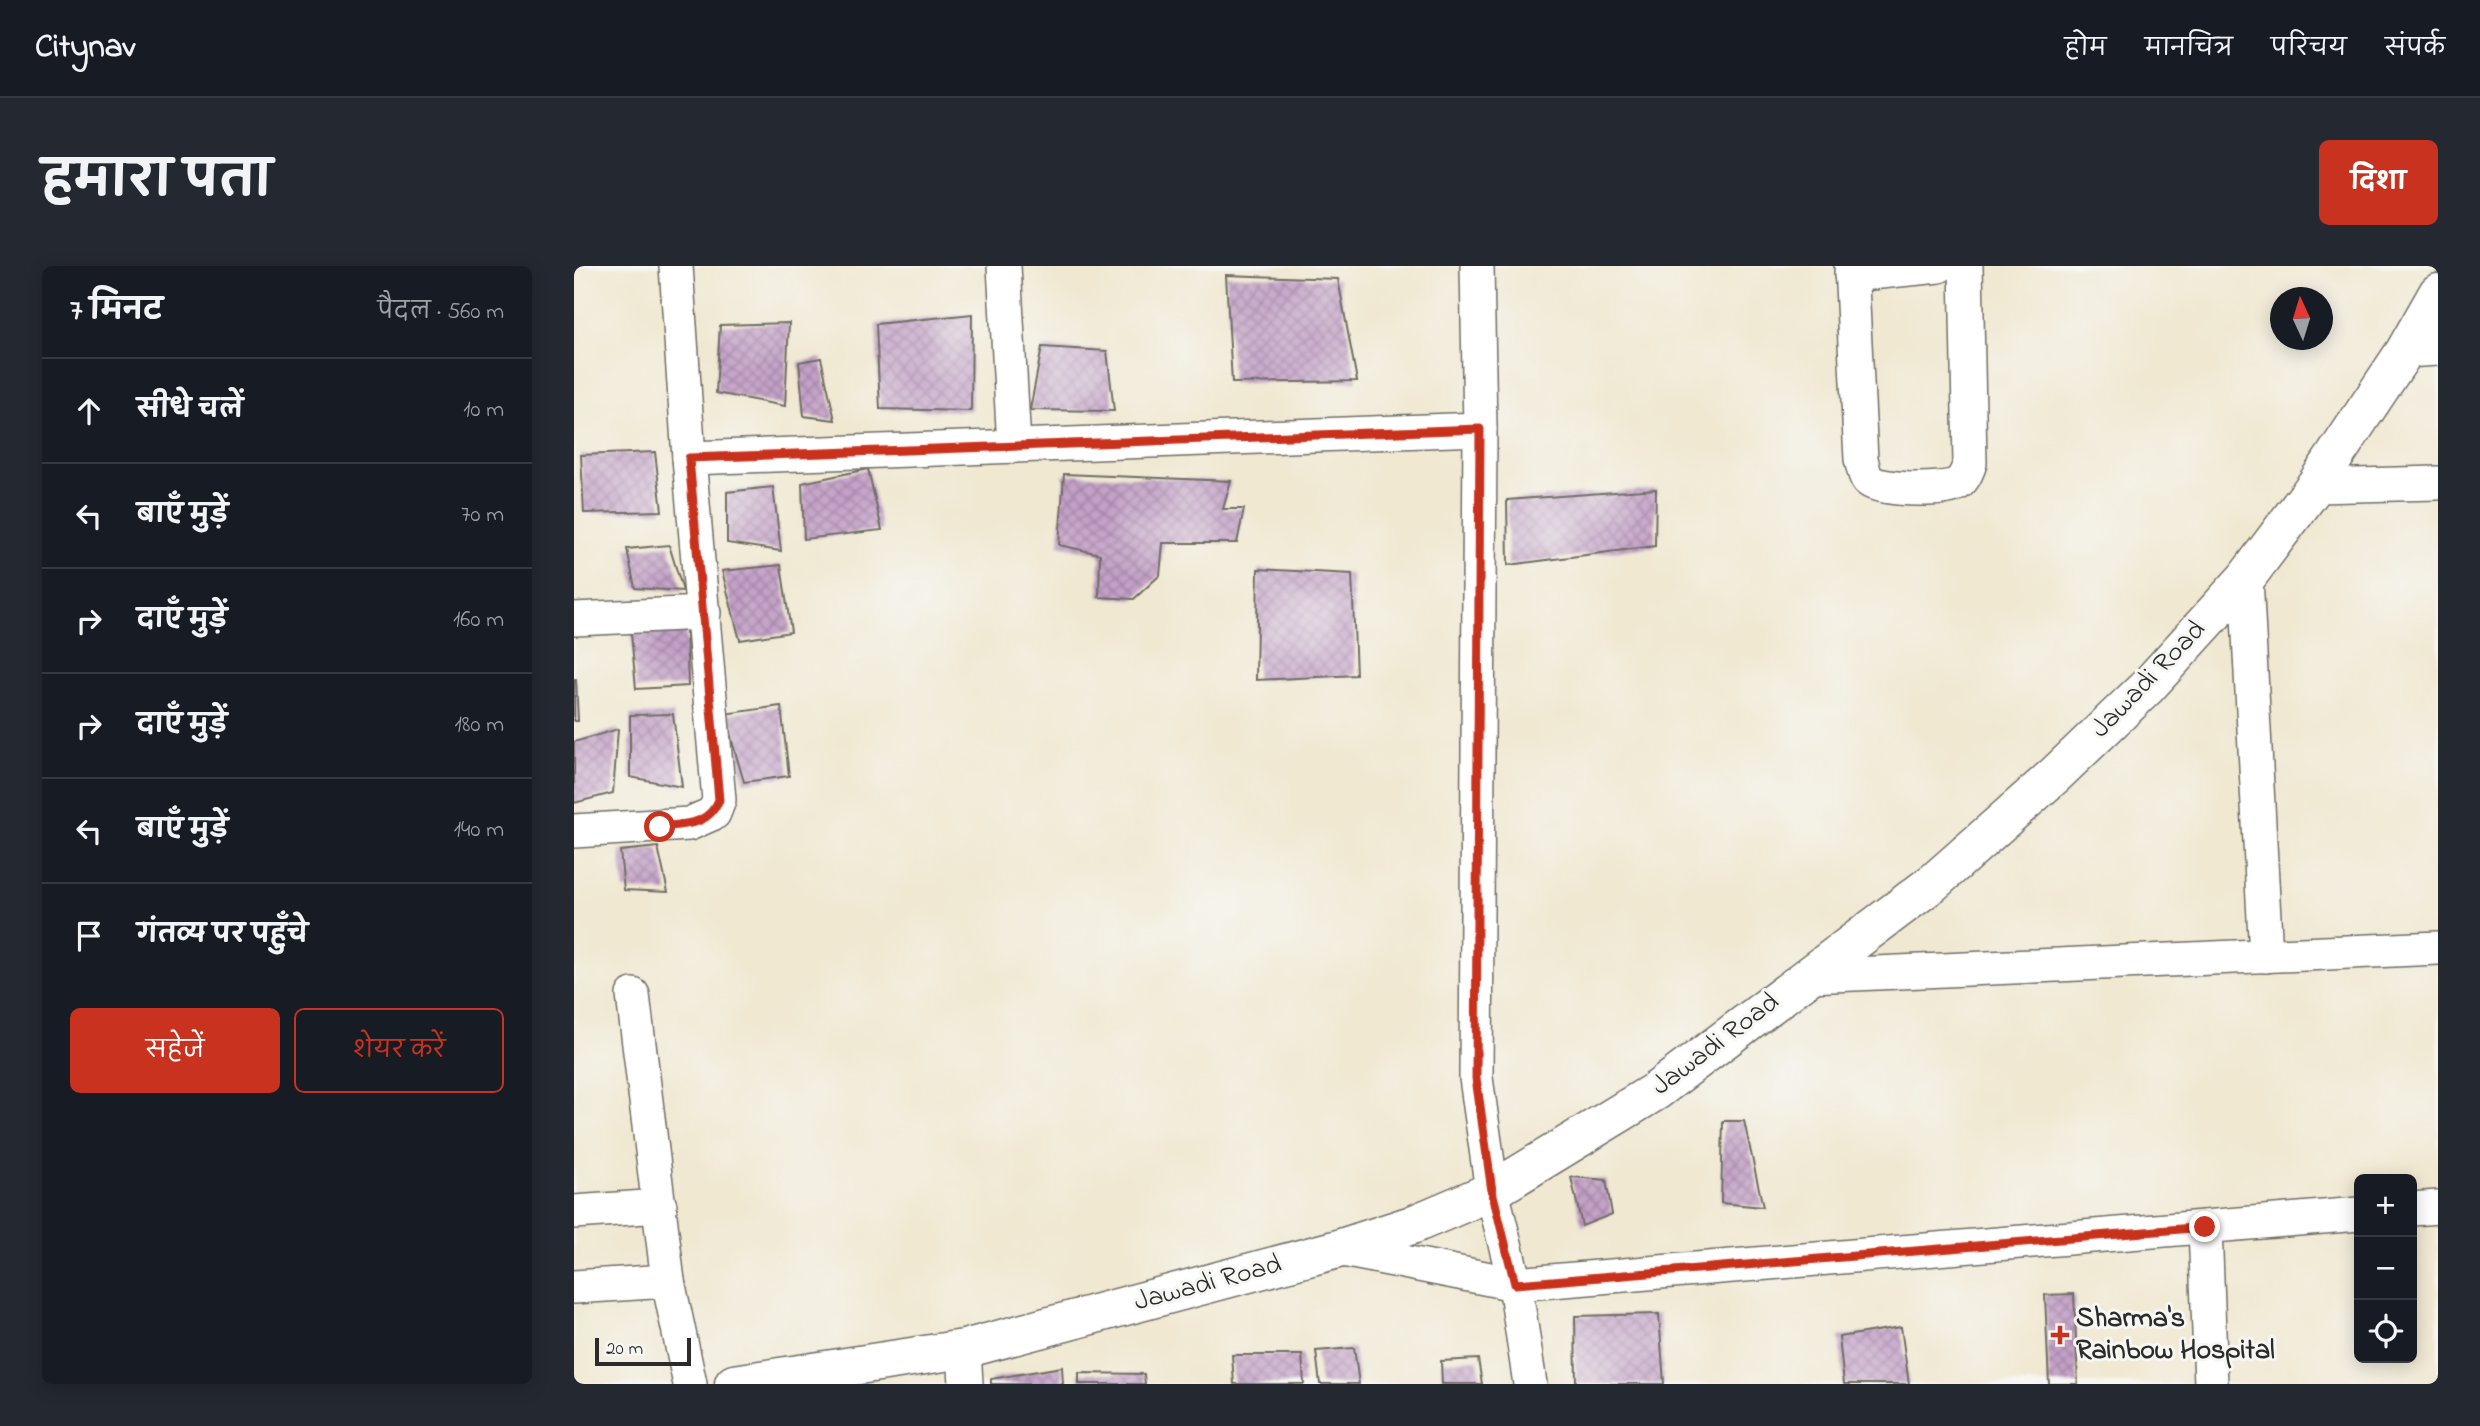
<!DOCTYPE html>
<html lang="hi">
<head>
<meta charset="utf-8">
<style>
  body { margin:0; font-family:"Indie Flower","Playpen Sans Deva",sans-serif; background:#242831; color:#f1f3f6 }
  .controls { position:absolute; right:21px; bottom:21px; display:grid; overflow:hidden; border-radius:10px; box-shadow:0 4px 18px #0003 }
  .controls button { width:63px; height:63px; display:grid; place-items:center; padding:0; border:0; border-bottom:2px solid #363941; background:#171b24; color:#f1f3f6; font:35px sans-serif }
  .compass { position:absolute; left:1696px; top:21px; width:63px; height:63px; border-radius:50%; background:#171b24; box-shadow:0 4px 18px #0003; rotate:356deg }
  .scale { position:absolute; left:21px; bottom:18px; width:96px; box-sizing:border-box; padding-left:7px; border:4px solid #2b2b2b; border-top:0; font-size:19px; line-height:24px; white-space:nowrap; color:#2b2b2b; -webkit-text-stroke:5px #f6f6f2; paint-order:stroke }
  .stop { position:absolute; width:21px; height:21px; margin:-16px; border:5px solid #c8321e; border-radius:50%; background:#fff }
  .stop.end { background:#c8321e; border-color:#fff; box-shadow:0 2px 7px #0008 }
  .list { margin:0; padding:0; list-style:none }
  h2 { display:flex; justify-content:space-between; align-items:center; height:91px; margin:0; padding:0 28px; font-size:30px }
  h2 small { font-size:23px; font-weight:400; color:#9ea1a6 }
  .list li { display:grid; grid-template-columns:46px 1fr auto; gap:21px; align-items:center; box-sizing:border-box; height:105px; padding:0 28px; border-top:2px solid #363941 }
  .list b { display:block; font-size:26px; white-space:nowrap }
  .list em { font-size:23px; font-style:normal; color:#9ea1a6 }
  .actions { display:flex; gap:14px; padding:21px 28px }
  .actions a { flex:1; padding:16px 0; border:2px solid #c8321e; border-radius:10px; text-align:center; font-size:24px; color:#c8321e }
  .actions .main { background:#c8321e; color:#fff }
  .icon { flex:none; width:38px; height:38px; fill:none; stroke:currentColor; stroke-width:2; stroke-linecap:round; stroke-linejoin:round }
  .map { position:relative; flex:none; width:1864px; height:1118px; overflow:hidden; border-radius:10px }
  header { display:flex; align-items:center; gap:42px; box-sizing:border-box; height:98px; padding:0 35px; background:#171b24; border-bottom:2px solid #363941 }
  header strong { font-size:33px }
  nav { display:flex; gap:38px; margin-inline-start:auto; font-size:24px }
  .intro { display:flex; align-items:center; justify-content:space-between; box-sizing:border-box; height:168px; padding:0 42px }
  h1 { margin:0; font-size:49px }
  .button { padding:18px 32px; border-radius:10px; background:#c8321e; color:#fff; font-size:24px; font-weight:700 }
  main { display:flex; gap:42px; padding:0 42px }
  aside { flex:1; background:#171b24; border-radius:10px; box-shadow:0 4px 18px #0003 }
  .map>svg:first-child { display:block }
</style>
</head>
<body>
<header>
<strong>Citynav</strong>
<nav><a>होम</a><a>मानचित्र</a><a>परिचय</a><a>संपर्क</a></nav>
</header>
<div class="intro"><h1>हमारा पता</h1><a class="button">दिशा</a></div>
<main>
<aside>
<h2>7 मिनट<small>पैदल · 560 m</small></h2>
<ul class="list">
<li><svg class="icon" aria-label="ahead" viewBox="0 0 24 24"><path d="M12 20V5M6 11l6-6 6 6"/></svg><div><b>सीधे चलें</b></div><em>10 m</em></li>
<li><svg class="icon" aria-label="left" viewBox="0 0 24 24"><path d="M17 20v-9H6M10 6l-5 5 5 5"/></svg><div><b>बाएँ मुड़ें</b></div><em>70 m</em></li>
<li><svg class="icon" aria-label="right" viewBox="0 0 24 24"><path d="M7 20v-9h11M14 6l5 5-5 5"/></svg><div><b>दाएँ मुड़ें</b></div><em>160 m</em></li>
<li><svg class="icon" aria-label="right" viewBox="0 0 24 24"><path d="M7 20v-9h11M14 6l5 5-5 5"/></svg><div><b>दाएँ मुड़ें</b></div><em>180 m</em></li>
<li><svg class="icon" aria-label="left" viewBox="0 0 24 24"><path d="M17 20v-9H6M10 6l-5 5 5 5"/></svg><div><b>बाएँ मुड़ें</b></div><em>140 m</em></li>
<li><svg class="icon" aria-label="arrive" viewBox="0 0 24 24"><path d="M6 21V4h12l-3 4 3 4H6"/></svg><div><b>गंतव्य पर पहुँचे</b></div></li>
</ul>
<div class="actions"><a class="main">सहेजें</a><a>शेयर करें</a></div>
</aside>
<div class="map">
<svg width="1864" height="1118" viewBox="0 0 1864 1118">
  <defs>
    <pattern id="building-cross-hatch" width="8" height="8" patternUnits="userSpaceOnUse" patternTransform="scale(1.75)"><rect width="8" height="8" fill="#c4a1c8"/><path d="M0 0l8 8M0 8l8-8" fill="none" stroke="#9f83a3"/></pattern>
  </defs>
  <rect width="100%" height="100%" fill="#f6f6f2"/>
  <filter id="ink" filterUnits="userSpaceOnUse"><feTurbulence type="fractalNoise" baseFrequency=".0143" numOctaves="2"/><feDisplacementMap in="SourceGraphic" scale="14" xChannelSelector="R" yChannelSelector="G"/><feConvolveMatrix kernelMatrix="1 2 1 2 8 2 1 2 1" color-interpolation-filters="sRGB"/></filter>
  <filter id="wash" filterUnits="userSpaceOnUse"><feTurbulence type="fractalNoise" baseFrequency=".00686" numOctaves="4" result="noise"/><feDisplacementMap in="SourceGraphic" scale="28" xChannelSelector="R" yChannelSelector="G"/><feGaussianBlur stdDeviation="1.57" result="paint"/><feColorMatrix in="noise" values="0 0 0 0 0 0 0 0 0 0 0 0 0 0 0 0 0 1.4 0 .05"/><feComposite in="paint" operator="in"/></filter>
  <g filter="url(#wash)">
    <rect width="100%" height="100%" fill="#f0e8d1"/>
    <g id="blocks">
      <g fill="url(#building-cross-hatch)">
        <path d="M652 9 764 13 783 115 658 117Z"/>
        <path d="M398 48 397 145 306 143 302 58Z"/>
        <path d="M215 57 211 140 142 127 146 59Z"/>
        <path d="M468 81 533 85 540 145 456 144Z"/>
        <path d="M247 92 261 154 230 150 225 96Z"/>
        <path d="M81 186 88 245 10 247 7 189Z"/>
        <path d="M294 203 308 264 230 273 228 217Z"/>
        <path d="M490 208 657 215 649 243H670L663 277H589L586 309 560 333 525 331 526 288 485 279Z"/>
        <path d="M199 221 207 285 153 277V226Z"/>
        <path d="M1082 223 1081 280 934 299 933 234Z"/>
        <path d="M95 279 109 325 61 322 53 283Z"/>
        <path d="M207 299 217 366 166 374 148 305Z"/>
        <path d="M684 303 778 308 782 409 682 414Z"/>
        <path d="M112 364 114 420 62 423 57 367Z"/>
        <path d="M0 414H2L4 455H0Z"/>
        <path d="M207 440 215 510 170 516 150 448Z"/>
        <path d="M99 448 108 521 56 511V449Z"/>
        <path d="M44 463 39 527 0 537V476Z"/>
        <path d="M84 581 94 626 50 624 46 585Z"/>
        <path d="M1149 855H1170L1189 941 1147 937Z"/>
        <path d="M997 911 1032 914 1038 948 1008 960Z"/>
        <path d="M1500 1028 1504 1118H1475L1471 1029Z"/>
        <path d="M1085 1048 1090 1118H1002L1001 1050Z"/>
        <path d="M1327 1061 1335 1118H1270L1265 1071Z"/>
        <path d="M780 1082 785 1118H746L742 1085Z"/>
        <path d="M658 1089H728L730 1118H660Z"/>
        <path d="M904 1093 908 1118H868L867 1095Z"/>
        <path d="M488 1101 489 1118H417V1113Z"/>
        <path d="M505 1107 570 1108 571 1118H505Z"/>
      </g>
    </g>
  </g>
  <g filter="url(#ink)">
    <use href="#blocks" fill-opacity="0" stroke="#706d65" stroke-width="2"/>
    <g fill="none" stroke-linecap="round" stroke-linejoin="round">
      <defs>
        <g id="street">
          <path d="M102 0 115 192"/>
          <path d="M430 0 440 180"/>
          <path d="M903 0 906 163"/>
          <path d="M1277 0 1287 193C1289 200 1290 209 1294 214 1304 225 1367 225 1381 219 1389 216 1393 206 1396 197L1392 0"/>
          <path d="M1277 9 1365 0"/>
          <path d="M1831 85 1864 83"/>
          <path d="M1741 220 1864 217"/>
          <path d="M1672 312 1692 690"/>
          <path d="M0 353 130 347"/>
          <path d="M0 565 115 558 140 547 145 534 115 192 906 163 902 812 918 925 941 1018 956 1118"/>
          <path d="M1235 710 1864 682"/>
          <path d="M59 729 94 1015"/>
          <path d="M1838 943 1864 941"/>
          <path d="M0 946 86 940"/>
          <path d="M1631 961 1637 1118"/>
          <path d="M764 983 941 1018 1785 948"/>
          <path d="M0 1021 94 1015 116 1118"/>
          <path d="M390 1083 392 1118"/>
        </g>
        <path id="secondary" d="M160 1118 390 1083 764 983 838 959 918 925 1082 825 1360 616 1481 509 1573 421 1672 312 1741 220 1831 85 1864 27"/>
      </defs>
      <use href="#street" stroke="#706d65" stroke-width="36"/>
      <use href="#secondary" stroke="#706d65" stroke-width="41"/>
      <use href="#street" stroke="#fff" stroke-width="33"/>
      <use href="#secondary" stroke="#fff" stroke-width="38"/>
    </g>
  </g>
  <g fill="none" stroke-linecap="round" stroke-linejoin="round" filter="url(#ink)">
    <path stroke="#c8321e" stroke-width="9" d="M86 561C111 558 134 560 145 534L115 192 906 163 902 812 918 925 941 1018 1631 961"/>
  </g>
  <path fill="#c8321e" stroke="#f6f6f2" stroke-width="2.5" d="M1482.5 1058.5h7v7h7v7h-7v7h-7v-7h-7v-7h7z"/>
  <g text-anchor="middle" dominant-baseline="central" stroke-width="6" stroke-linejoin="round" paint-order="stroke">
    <g font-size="28" fill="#2b2b2b" stroke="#f6f6f2">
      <text transform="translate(1575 414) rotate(-46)">Jawadi Road</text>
      <text transform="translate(1142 779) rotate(-37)">Jawadi Road</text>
      <text transform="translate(634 1018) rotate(-15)">Jawadi Road</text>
    </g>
    <g font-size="28" font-weight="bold" fill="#2b2b2b" stroke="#f6f6f2" text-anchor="start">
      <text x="1502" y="1053">Sharma's<tspan x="1502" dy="32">Rainbow Hospital</tspan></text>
    </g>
  </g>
</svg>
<div class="controls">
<button>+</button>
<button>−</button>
<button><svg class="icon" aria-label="locate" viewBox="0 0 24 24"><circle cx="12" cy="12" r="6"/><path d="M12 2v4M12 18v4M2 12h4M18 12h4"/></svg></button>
</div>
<svg class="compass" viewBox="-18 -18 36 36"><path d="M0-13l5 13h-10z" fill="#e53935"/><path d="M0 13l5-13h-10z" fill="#9ea1a6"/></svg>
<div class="scale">20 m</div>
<div class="stop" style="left:86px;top:561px"></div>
<div class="stop end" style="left:1631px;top:961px"></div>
</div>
</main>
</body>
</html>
